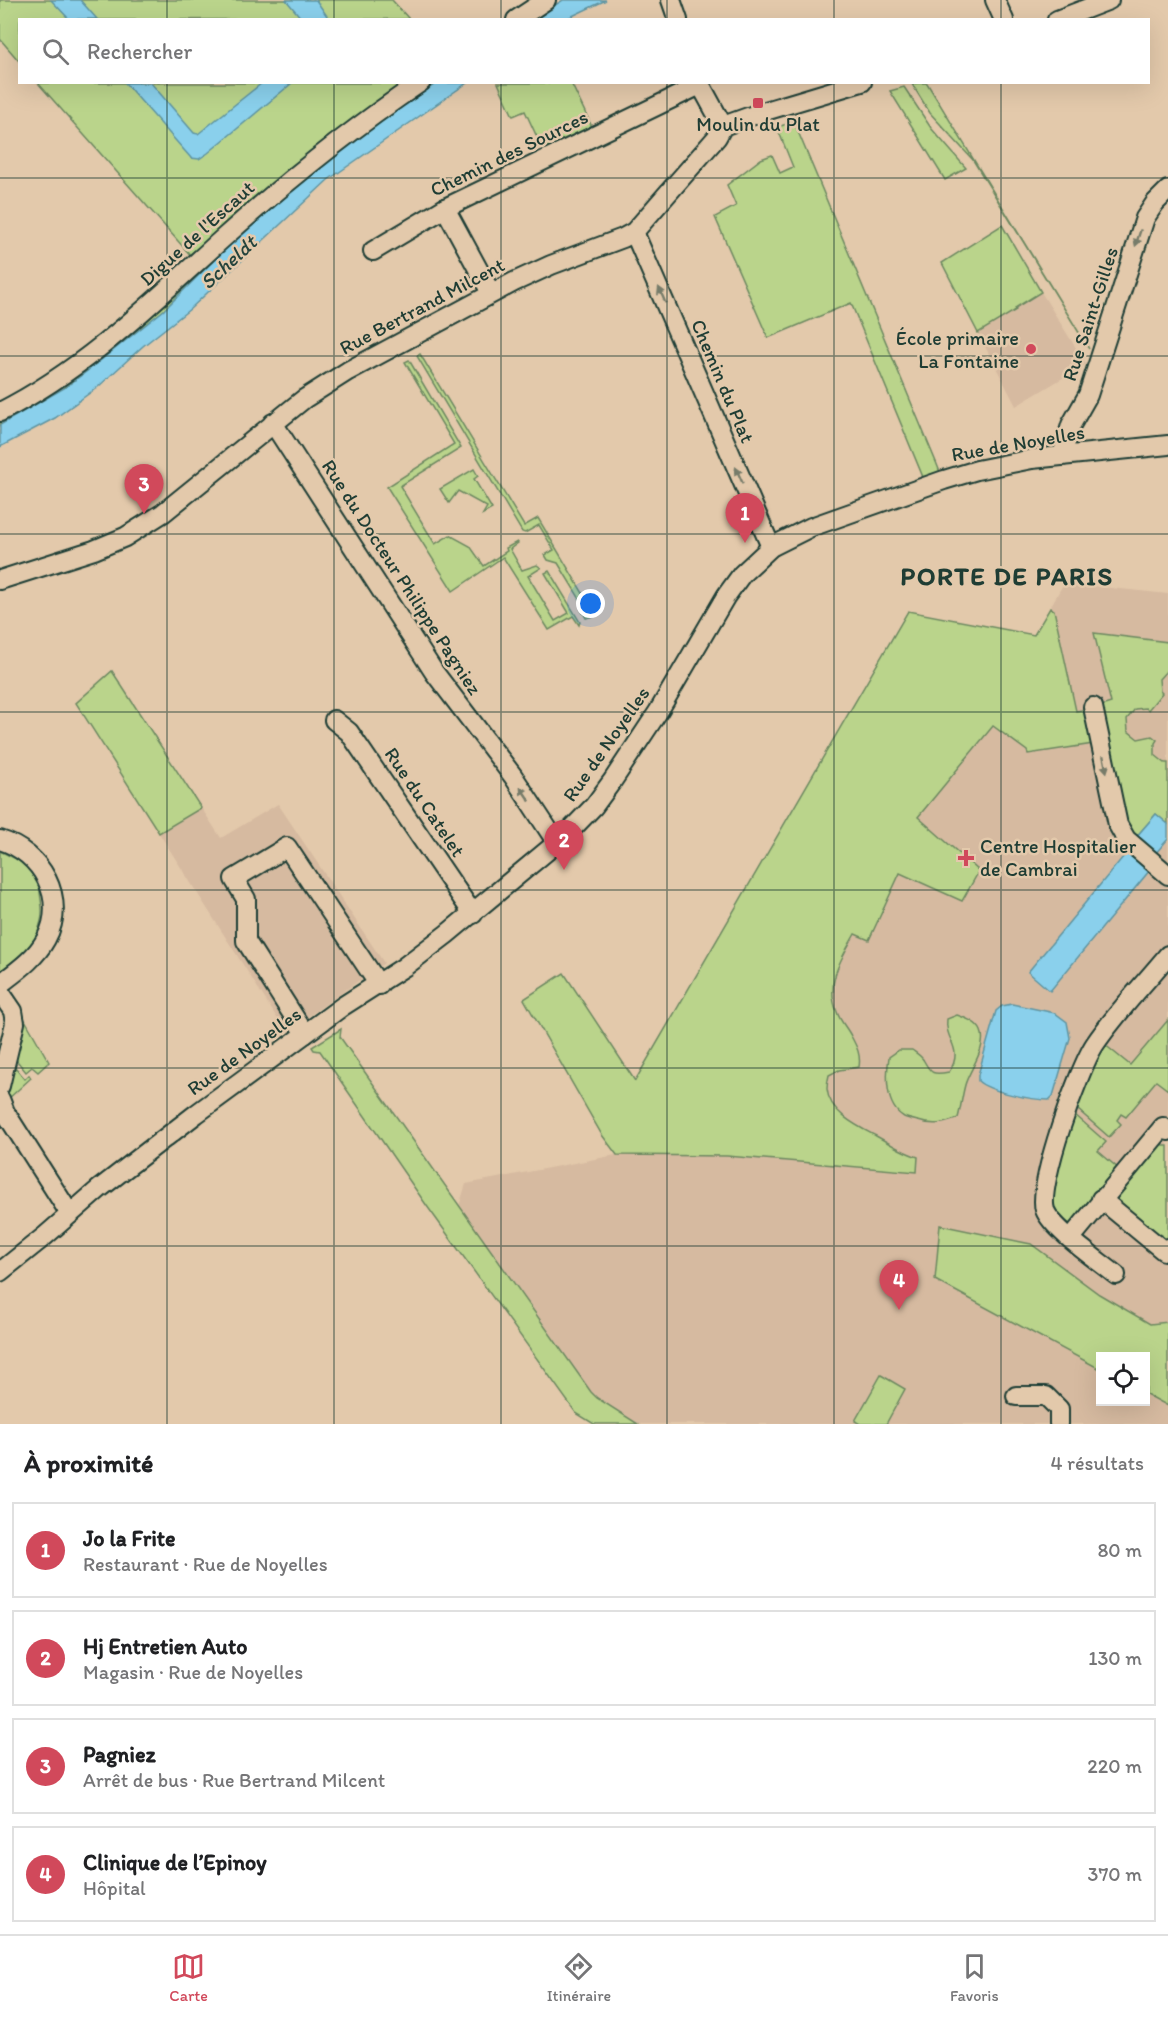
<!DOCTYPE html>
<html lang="fr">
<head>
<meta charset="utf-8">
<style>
  body { margin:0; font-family:Itim,sans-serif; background:#f2f2f2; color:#202124 }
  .controls { position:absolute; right:18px; bottom:18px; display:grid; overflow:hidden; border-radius:0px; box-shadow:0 6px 24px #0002 }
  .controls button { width:54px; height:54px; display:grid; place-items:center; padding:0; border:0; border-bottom:2px solid #e0e0e0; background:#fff; color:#202124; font:30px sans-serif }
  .you { position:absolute; left:591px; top:604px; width:21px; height:21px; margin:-15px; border:4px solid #fff; border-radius:50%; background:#1a73e8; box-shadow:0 0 0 9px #1a73e833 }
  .badge { display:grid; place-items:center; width:39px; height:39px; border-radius:50%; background:#d1495b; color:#fff; font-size:20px; font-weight:700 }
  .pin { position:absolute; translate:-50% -50px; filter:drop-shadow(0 2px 3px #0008) }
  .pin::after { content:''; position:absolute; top:32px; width:21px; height:18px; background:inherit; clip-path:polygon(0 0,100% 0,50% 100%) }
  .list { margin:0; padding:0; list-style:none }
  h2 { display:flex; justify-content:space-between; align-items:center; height:78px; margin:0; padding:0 24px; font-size:26px }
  h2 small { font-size:20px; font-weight:400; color:#757577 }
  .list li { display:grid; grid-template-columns:39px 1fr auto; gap:18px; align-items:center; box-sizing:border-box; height:96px; margin:0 12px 12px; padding:0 12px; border:2px solid #e0e0e0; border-radius:0px }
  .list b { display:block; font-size:22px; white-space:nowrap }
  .list p { margin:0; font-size:20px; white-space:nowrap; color:#757577 }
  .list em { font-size:20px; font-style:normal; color:#757577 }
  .icon { flex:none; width:33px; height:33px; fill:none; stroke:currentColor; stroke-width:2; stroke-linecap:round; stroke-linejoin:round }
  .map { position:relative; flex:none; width:1168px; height:1424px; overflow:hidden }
  .search { position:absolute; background:#fff; box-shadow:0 6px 24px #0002; left:18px; right:18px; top:18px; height:66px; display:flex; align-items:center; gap:15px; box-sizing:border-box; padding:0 21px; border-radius:0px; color:#757577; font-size:22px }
  .sheet { height:510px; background:#fff }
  nav { display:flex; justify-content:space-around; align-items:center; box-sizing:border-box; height:84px; border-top:2px solid #e0e0e0; background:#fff; font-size:16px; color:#757577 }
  nav a { display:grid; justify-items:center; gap:3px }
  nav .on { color:#d1495b }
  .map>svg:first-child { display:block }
</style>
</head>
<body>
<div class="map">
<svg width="1168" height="1424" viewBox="0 0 1168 1424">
  <rect width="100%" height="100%" fill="#e3c9ab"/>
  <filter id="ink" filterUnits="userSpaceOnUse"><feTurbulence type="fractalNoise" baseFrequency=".0167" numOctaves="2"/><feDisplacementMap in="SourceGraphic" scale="12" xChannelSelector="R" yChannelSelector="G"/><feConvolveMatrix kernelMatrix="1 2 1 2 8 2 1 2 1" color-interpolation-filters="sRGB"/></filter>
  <g filter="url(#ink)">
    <g fill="#d6baa0" fill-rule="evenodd">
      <path d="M1041 292 1086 364 1016 406 978 333 1016 310 1015 308Z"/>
      <path d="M1064 583 1168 594V1424H638L597 1398 591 1392 459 1206 466 1184 616 1155 635 1081 908 611 1034 635ZM1100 1356H1146V1402H1100Z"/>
      <path d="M112 671 221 838 278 804 384 963 286 1032 76 703Z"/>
    </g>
    <g fill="#bad48b" stroke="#6c8860" stroke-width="1.5">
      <path d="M0 0H392L409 19 20 20 19 61 0 39Z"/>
      <path d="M38 83H417L193 258Z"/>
      <path d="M426 83H437L381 121 299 183 221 253 164 310 86 372 64 388 0 425V416Z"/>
      <path d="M498 83H571L592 127 543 150 525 111 513 116Z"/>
      <path d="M919 83H927L1089 349 973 160 930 113 912 84Z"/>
      <path d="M904 87 931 128 966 168 945 180 890 91Z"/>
      <path d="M794 122 936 462 940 472 923 477 851 303 768 338 715 217 736 206 727 185 761 159 772 155 780 173 793 167 777 127Z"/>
      <path d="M1002 225 1041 292 1015 308 1016 310 978 333 942 263Z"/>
      <path d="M420 354 524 526 538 518 596 615 586 618 581 609 583 604 558 563 548 560 545 555 554 550 539 525 525 533 522 532 417 356Z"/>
      <path d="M409 360 461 448 400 486 435 544 450 535 470 546 484 566 507 551 506 548 517 542 518 543 510 549 522 570 537 565 541 568 528 576 555 621 569 613 545 573 549 571 580 622 579 625 573 616 549 630 503 557 453 591 387 487 454 444 405 362Z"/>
      <path d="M474 469 478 476 474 479 492 509 483 514 487 507 458 491 449 503 440 489Z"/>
      <path d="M1050 608 1054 610 1076 711 1087 709 1093 744 1028 754 1027 751 993 726 918 817 979 871 962 901 900 873 869 940 855 934C841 959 825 983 837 1012 840 1021 847 1028 851 1036 857 1047 861 1055 859 1067L839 1070 829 1075C828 1079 827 1085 827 1089 829 1113 859 1127 876 1136 893 1145 900 1151 918 1157L917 1172 727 1156 617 1155 602 1135 524 999 564 973 635 1081 908 611 1034 635Z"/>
      <path d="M1094 633 1168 642V669L1159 679 1160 691 1162 693 1148 710 1146 708 1135 709 1127 719 1128 731 1138 739 1152 736 1157 740 1155 743V755L1165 763H1168V824L1156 814 1136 837 1125 824 1098 707 1111 703Z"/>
      <path d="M112 671 201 808 159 833 76 703Z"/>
      <path d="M0 851 20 861 41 879C37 890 43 901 42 914 42 924 35 933 38 943L29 948 5 968V974L0 977Z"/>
      <path d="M20 1011 49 1062 38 1072 32 1067 26 1072 13 1056Z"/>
      <path d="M957 1015C965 1018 977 1022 981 1031 988 1047 969 1070 965 1085 962 1096 961 1107 958 1118 944 1124 933 1126 918 1121 914 1120 908 1119 904 1117 885 1106 886 1076 889 1057L899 1050H912C916 1053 922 1056 924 1061 931 1074 933 1075 949 1072 965 1048 944 1041 947 1019Z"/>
      <path d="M1168 1020V1090L1156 1081 1126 1117 1121 1114 1117 1120 1121 1124 1109 1137 1077 1109 1096 1055 1104 1044 1130 1065Z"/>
      <path d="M341 1029 340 1037 591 1392 597 1398 638 1424H594L576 1413 427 1206 320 1051 314 1050 312 1047Z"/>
      <path d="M11 1062 25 1079 29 1075 31 1078 7 1100 5 1098Z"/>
      <path d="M1074 1114 1106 1142 1098 1151 1119 1169 1070 1224C1064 1222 1056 1216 1053 1210 1045 1190 1067 1135 1074 1114Z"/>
      <path d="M1160 1142 1164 1146H1168V1241H1163L1162 1235 1152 1231 1118 1203 1116 1190Z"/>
      <path d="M940 1225 1031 1244 1099 1294 1150 1324 1168 1322V1406L1146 1394V1356H1100V1369L935 1280Z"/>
      <path d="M881 1375 905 1389 886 1424H860L855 1421Z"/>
    </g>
    <g fill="#8ad0ec" stroke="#5f95a2" stroke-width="1.5">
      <path d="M51 0H80L97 19H69Z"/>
      <path d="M286 0H316L329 19H302Z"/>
      <path d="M563 0H606L566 19H533Z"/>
      <path d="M125 83H151L194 133 198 134 262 83H292L208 153 199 159 191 158Z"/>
      <path d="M437 83H467L328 180 190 309 143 346 98 387 55 418 0 447V425L64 388 86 372 164 310 221 253 299 183 381 121Z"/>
      <path d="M1156 814 1168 824V839L1155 854 1136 837Z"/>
      <path d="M1128 851 1150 870 1050 991 1028 972Z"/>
      <path d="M1012 1004 1055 1013 1067 1022 1070 1038 1053 1096 1049 1100C1032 1100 990 1092 978 1081V1075L996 1011 1002 1006Z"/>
    </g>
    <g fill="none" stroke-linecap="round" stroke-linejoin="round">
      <defs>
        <g id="minor">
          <path d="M671 0 678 20"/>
          <path d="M995 0 1004 20"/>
          <path d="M516 20 546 0"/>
          <path d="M1057 20 1109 0"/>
          <path d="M699 82 723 126"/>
          <path d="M445 208 491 293"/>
          <path d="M634 232 771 547"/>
          <path d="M373 251 445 208 700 85"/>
          <path d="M0 412C84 370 152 303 221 240 284 183 350 130 421 82"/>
          <path d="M273 423 434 672 513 776 557 843"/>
          <path d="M1062 456 1071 425 1088 395 1145 218 1155 203 1168 190"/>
          <path d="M0 580 94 550 125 537 163 513 304 399 348 371 514 282 551 265 623 238 634 232 717 137 723 126 762 112 862 82"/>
          <path d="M1093 707 1118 825 1126 839 1168 875"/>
          <path d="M334 720 349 732 473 914"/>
          <path d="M0 840C41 852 68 899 46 939 35 959 17 971 0 984"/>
          <path d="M0 992 13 1011 15 1023 0 1086"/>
          <path d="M305 1034 246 941V899L234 879 287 847 379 985"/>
          <path d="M0 1099 5 1112 70 1214"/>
          <path d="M1101 1199 1164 1251 1168 1248"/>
          <path d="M1071 1238 1163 1127 1168 1131"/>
          <path d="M0 1272 45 1236 99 1189 196 1114 343 1006 404 967 447 934 565 836 594 806 613 780 658 712 726 596 742 574 771 547 811 527 944 480 977 470 1032 459 1168 445"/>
          <path d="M1116 1275C1099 1261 1052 1229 1045 1210 1037 1185 1079 1068 1095 1044 1116 1013 1144 984 1168 955"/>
          <path d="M1016 1396H1046L1059 1409V1424"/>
        </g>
      </defs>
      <use href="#minor" stroke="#1f3d34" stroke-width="22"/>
      <use href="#minor" stroke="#e3c9ab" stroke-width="18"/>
    </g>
    <defs><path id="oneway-solid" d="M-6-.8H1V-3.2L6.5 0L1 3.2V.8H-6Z" transform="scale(1.5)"/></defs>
    <g fill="#777c6a">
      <use href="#oneway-solid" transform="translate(1138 238) rotate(108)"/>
      <use href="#oneway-solid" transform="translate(662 295) rotate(-114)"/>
      <use href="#oneway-solid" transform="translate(739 475) rotate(-114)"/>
      <use href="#oneway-solid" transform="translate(1105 764) rotate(78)"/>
      <use href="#oneway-solid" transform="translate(525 794) rotate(-124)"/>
    </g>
  </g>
  <path fill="none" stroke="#1f3d34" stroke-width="1.5" stroke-opacity="0.55" d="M167 0V20M334 0V20M501 0V20M667 0V20M834 0V20M1001 0V20M167 82V1424M334 82V1424M501 82V1424M667 82V1424M834 82V1424M1001 82V1424M0 178H1168M0 356H1168M0 534H1168M0 712H1168M0 890H1168M0 1068H1168M0 1246H1168"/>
  <g fill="#d1495b" stroke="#e3c9ab" stroke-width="2">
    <rect x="752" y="97" width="12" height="12" rx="3"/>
    <circle cx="1031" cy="349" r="6"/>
    <path d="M963 849h6v6h6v6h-6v6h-6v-6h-6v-6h6z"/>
  </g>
  <g text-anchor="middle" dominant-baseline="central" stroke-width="5" stroke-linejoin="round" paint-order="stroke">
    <g font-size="20" fill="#1f3d34" stroke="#e3c9ab">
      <text x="758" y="124">Moulin du Plat</text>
      <text x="1019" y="338" text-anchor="end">École primaire<tspan x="1019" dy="23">La Fontaine</tspan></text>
      <text x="980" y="846" text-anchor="start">Centre Hospitalier<tspan x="980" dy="23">de Cambrai</tspan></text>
    </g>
    <g font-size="20" fill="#1f3d34" stroke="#e3c9ab">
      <text transform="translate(509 153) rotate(-26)">Chemin des Sources</text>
      <text transform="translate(197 233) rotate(-42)">Digue de l'Escaut</text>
      <text transform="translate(422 306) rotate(-28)">Rue Bertrand Milcent</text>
      <text transform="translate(1090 314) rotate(-72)">Rue Saint-Gilles</text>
      <text transform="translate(723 381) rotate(67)">Chemin du Plat</text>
      <text transform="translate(1018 443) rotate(-10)">Rue de Noyelles</text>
      <text transform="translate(402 577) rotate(57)">Rue du Docteur Philippe Pagniez</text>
      <text transform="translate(606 744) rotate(-55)">Rue de Noyelles</text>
      <text transform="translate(425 802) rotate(56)">Rue du Catelet</text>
      <text transform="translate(244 1051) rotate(-36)">Rue de Noyelles</text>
    </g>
    <g font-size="21" font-style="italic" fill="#24443d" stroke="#e3c9ab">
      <text transform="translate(228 262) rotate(-43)">Scheldt</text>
    </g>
    <g font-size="26" font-weight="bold" letter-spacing="1.5" fill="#1f3d34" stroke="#e3c9ab">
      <text x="1007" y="576">PORTE DE PARIS</text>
    </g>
  </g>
</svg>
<div class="controls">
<button><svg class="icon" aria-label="locate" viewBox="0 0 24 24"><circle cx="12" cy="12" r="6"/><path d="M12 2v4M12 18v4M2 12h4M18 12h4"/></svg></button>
</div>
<div class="you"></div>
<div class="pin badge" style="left:745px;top:543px">1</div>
<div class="pin badge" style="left:564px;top:870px">2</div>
<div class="pin badge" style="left:144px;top:514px">3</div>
<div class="pin badge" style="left:899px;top:1310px">4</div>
<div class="search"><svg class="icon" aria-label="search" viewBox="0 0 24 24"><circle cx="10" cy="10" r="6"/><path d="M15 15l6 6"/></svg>Rechercher</div>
</div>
<section class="sheet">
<h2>À proximité<small>4 résultats</small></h2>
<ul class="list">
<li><span class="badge">1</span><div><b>Jo la Frite</b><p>Restaurant · Rue de Noyelles</p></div><em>80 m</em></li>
<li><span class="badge">2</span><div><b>Hj Entretien Auto</b><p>Magasin · Rue de Noyelles</p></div><em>130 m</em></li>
<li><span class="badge">3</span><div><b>Pagniez</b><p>Arrêt de bus · Rue Bertrand Milcent</p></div><em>220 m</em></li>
<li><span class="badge">4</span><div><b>Clinique de l’Epinoy</b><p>Hôpital</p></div><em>370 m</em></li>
</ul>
</section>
<nav>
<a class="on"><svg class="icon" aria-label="map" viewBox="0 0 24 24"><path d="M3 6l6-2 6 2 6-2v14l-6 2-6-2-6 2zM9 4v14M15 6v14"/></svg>Carte</a>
<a><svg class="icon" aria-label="directions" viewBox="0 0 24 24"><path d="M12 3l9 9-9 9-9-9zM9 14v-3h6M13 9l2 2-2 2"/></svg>Itinéraire</a>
<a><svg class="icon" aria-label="saved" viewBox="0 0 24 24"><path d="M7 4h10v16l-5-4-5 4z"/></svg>Favoris</a>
</nav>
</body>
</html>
